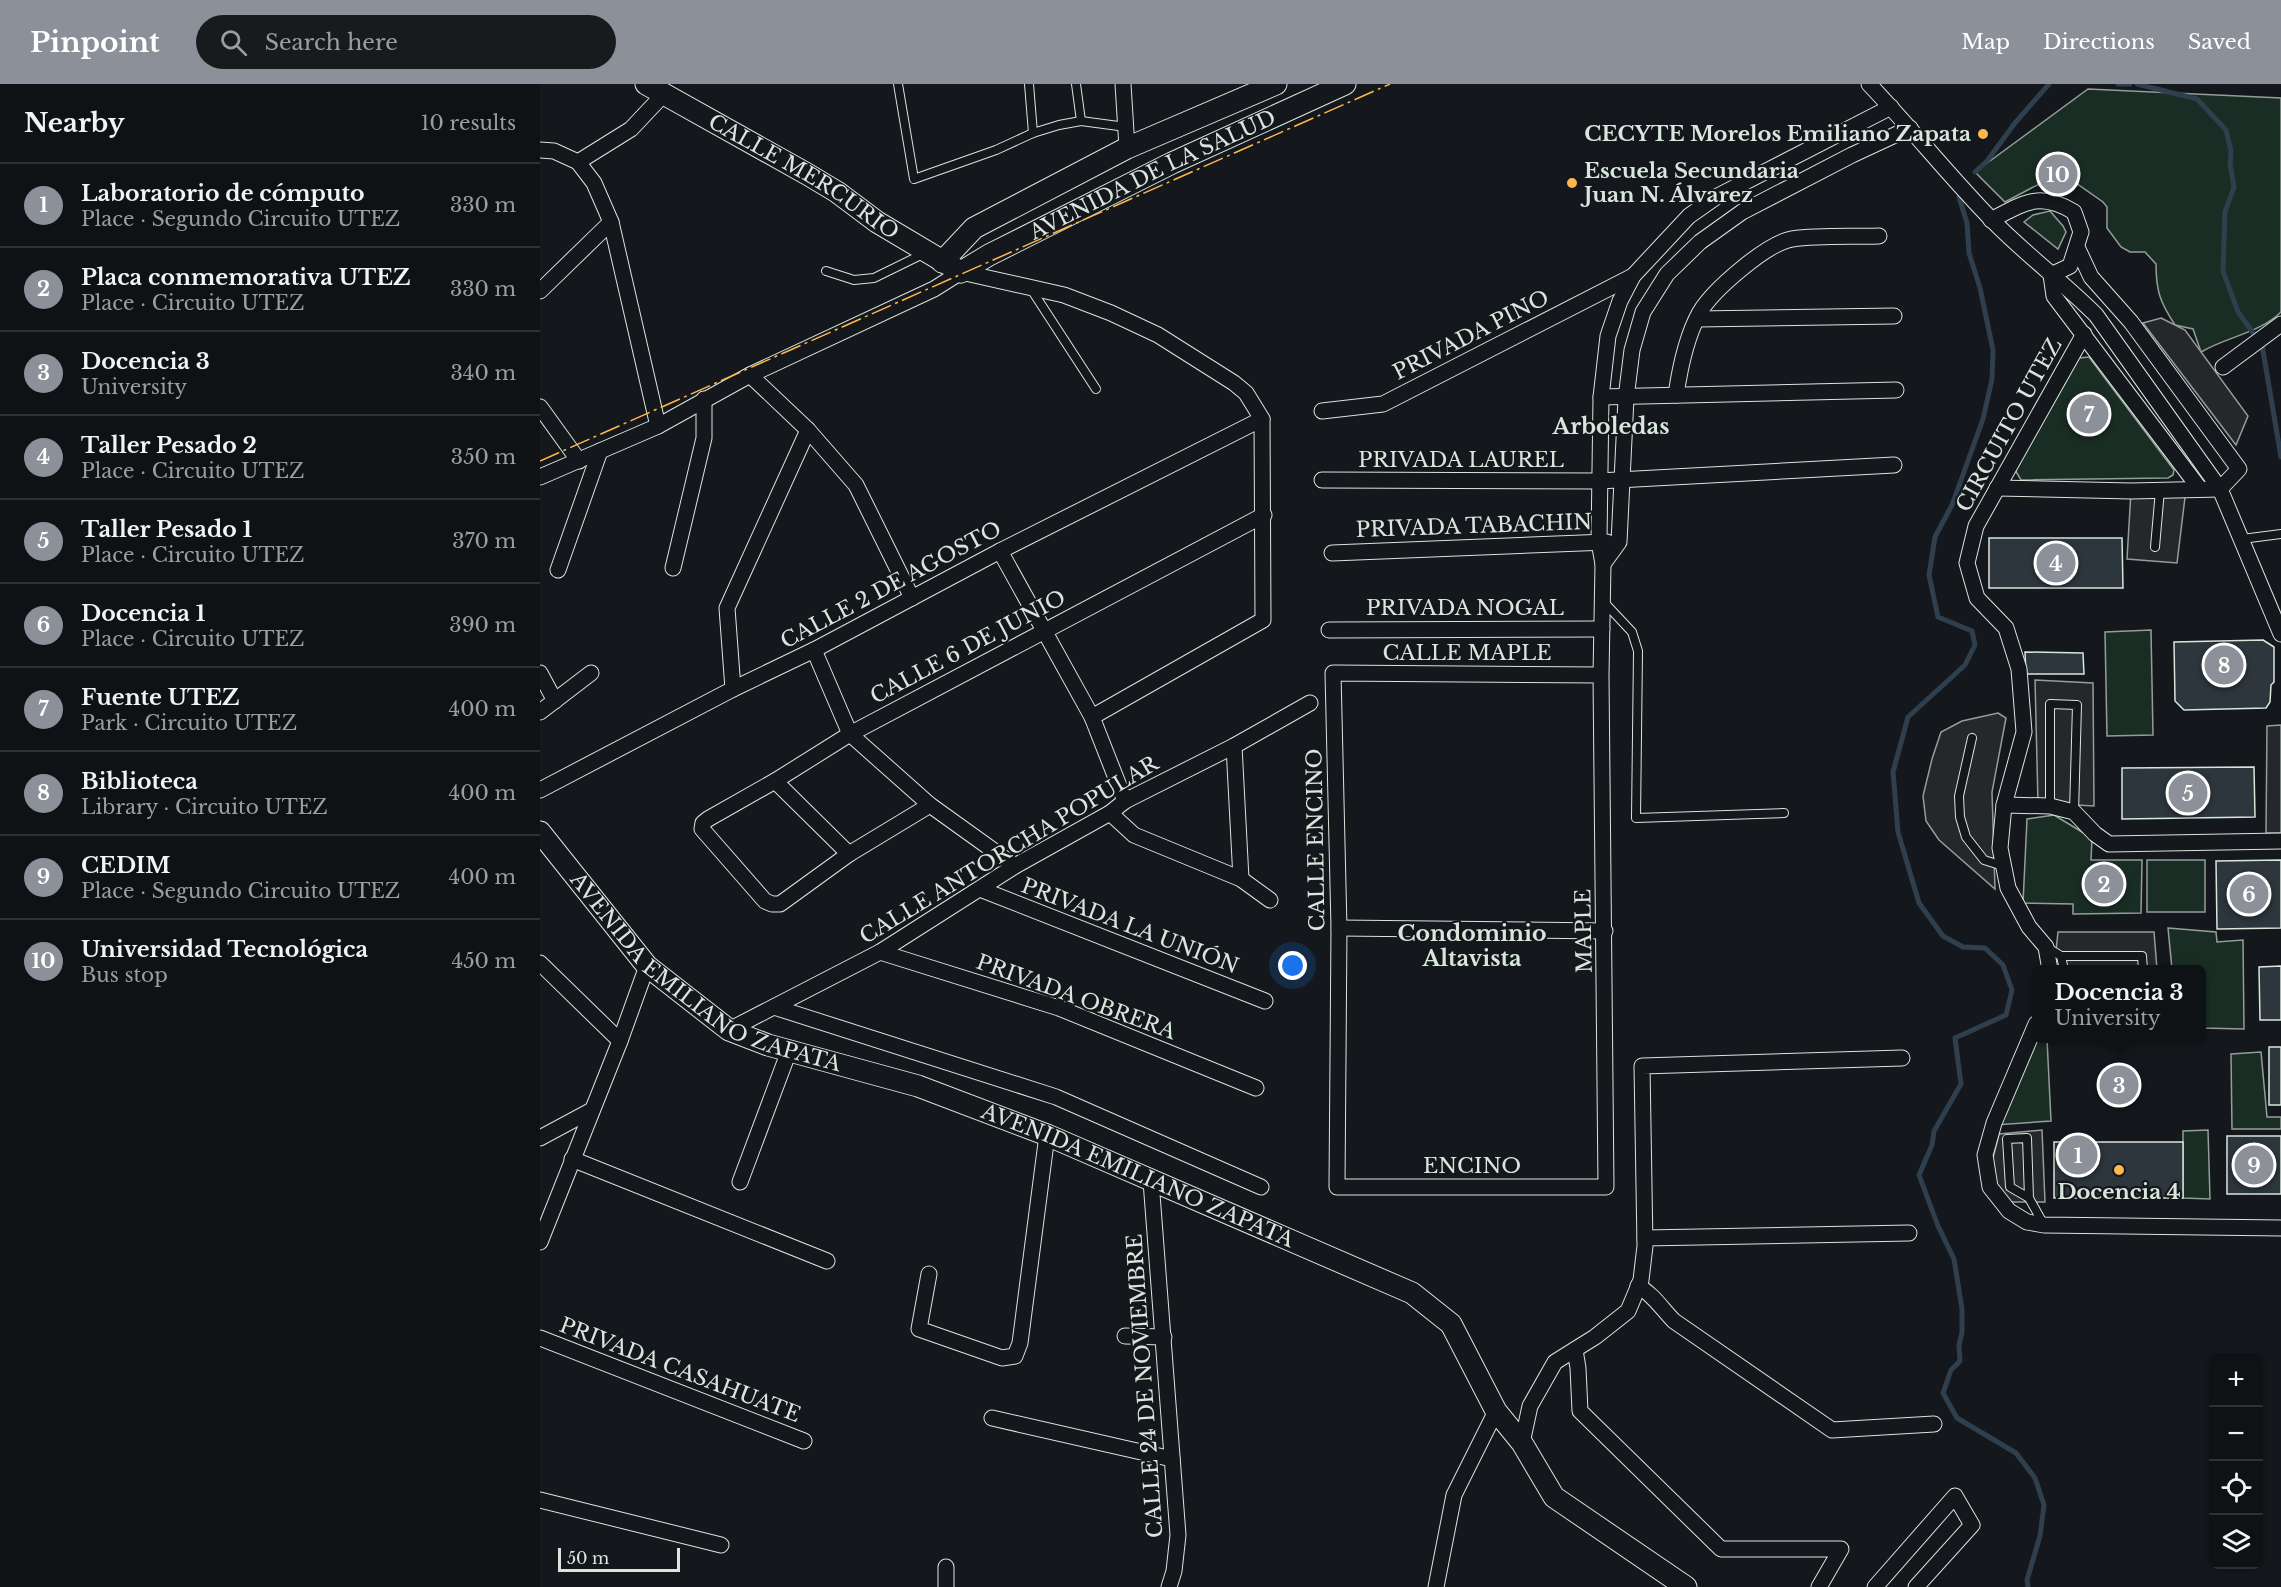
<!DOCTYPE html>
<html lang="en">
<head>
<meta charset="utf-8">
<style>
  body { margin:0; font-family:"Libre Baskerville",serif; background:#181b1e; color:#f1f3f6 }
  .controls { position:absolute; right:18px; bottom:18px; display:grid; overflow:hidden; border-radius:9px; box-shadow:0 2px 4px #0004 }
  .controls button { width:54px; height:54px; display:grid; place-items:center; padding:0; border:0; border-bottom:2px solid #2f3234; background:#0f1215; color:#f1f3f6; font:30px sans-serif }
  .scale { position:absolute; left:18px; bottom:15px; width:122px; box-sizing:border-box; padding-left:6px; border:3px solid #d8e6dc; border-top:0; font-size:16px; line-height:21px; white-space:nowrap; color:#d8e6dc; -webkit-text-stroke:4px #14181c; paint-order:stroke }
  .you { position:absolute; left:753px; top:882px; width:21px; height:21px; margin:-15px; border:4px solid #fff; border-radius:50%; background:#1a73e8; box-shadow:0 0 0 9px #1a73e833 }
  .badge { display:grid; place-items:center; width:39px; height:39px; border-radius:50%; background:#8c9099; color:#fff; font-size:20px; font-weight:700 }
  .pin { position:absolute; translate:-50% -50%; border:3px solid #fff; box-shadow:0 2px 6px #0006 }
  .popup { position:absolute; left:1492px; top:881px; width:174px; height:78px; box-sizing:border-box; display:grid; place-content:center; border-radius:9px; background:#0f1215; filter:drop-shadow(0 2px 4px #0005); font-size:20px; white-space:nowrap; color:#9b9ea0 }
  .popup b { font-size:22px; color:#f1f3f6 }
  .popup::after { content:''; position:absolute; left:50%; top:100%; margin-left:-12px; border:12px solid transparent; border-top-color:#0f1215 }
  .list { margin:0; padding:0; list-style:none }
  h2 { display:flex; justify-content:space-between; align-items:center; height:78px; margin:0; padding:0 24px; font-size:26px }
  h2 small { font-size:20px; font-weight:400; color:#9b9ea0 }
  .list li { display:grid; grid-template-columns:39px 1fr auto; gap:18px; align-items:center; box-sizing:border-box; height:84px; padding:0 24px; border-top:2px solid #2f3234 }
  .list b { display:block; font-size:22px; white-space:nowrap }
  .list p { margin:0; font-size:20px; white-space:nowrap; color:#9b9ea0 }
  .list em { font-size:20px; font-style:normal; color:#9b9ea0 }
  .icon { flex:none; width:33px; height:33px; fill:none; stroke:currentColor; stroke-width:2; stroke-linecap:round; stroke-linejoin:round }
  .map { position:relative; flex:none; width:1741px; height:1503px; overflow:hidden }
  header { display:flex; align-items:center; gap:36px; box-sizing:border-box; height:84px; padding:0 30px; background:#8c9099; color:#fff }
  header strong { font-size:28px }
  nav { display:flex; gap:33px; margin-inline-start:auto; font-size:21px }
  .search { width:420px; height:54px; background:#181b1e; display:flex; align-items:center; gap:15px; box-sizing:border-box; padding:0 21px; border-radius:33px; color:#9b9ea0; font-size:22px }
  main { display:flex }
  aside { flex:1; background:#0f1215 }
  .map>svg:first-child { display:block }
</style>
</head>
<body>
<header>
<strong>Pinpoint</strong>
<div class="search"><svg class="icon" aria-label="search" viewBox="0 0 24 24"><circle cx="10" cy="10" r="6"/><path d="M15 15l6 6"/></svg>Search here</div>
<nav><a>Map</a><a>Directions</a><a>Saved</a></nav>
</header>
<main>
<aside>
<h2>Nearby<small>10 results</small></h2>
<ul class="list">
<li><span class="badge">1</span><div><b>Laboratorio de cómputo</b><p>Place · Segundo Circuito UTEZ</p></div><em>330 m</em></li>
<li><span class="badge">2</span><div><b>Placa conmemorativa UTEZ</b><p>Place · Circuito UTEZ</p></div><em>330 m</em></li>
<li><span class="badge">3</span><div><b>Docencia 3</b><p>University</p></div><em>340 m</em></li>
<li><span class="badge">4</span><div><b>Taller Pesado 2</b><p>Place · Circuito UTEZ</p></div><em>350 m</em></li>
<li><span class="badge">5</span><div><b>Taller Pesado 1</b><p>Place · Circuito UTEZ</p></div><em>370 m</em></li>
<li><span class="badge">6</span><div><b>Docencia 1</b><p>Place · Circuito UTEZ</p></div><em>390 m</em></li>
<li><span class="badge">7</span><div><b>Fuente UTEZ</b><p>Park · Circuito UTEZ</p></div><em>400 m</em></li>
<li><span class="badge">8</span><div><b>Biblioteca</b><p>Library · Circuito UTEZ</p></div><em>400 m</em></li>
<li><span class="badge">9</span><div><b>CEDIM</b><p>Place · Segundo Circuito UTEZ</p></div><em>400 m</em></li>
<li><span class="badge">10</span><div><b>Universidad Tecnológica</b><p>Bus stop</p></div><em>450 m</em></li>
</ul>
</aside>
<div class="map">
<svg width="1741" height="1503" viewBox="0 0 1741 1503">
  <rect width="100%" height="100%" fill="#14181c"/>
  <g fill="#1a2d24" stroke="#939e99" stroke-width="1.5">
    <path d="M1548 5 1741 14V228C1720 249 1686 253 1661 268L1653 245 1635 241C1620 218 1616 207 1616 180L1605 168H1590L1581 163 1567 144V123L1563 118 1530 95 1518 90 1465 118 1435 88Z"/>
    <path d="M1510 127 1523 142 1526 148 1518 165 1484 138 1493 131Z"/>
    <path d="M1549 273 1634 386 1633 391 1628 394 1481 396 1475 386 1539 274Z"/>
    <path d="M1611 546 1613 651 1567 652 1565 548Z"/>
    <path d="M1514 731 1552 754 1551 776H1602L1601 829 1533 830V820L1483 819 1487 735Z"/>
    <rect x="1607" y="776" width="58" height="52"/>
    <path d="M1628 844 1676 848 1677 858 1703 856 1704 945 1662 944V886L1632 885Z"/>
    <path d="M1496 954 1507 955 1511 1037 1455 1041Z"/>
    <path d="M1721 968 1727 1033H1741V1045H1692L1691 970Z"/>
    <path d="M1668 1046 1670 1115 1643 1114V1047Z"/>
  </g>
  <g fill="#24282b" stroke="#939e99" stroke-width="1.5">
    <path d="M1621 234 1645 246 1708 332 1696 361 1603 239Z"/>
    <path d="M1646 405 1637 479 1587 475 1591 407Z"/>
    <path d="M1495 596 1553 599 1554 722 1498 719Z"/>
    <path d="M1458 629 1466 634 1452 708 1455 805 1399 756 1386 737 1383 712 1392 675 1401 648 1422 637Z"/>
    <path d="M1741 641V749H1726L1727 642Z"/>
    <path d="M1518 848H1614L1617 885 1514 886Z"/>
    <path d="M1502 1046 1505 1118H1469L1455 1101 1451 1082 1459 1050Z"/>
  </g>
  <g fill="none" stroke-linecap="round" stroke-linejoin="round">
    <g stroke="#2f3f4d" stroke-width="5">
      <path d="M1578 0H1590"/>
      <path d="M1597 0 1657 15 1686 46 1691 67 1690 80 1694 103 1685 128 1683 187 1698 228 1722 261 1741 373"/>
      <path d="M1435 88 1447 77 1475 39 1509 0"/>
      <path d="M1419 113 1427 139 1429 169 1440 204 1453 266 1452 295 1443 335 1412 421 1395 453 1389 491 1398 533 1432 547 1435 561 1425 581 1368 633 1353 688 1358 748 1379 819 1403 852 1423 863 1445 864 1463 881 1472 906 1466 931 1415 954 1421 1000 1394 1047 1392 1061 1379 1091 1398 1142 1414 1175 1422 1225V1248L1419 1261 1420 1277 1411 1286 1403 1309 1417 1334 1476 1369 1495 1394 1504 1421 1500 1452 1487 1496 1488 1503"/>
    </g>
  </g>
  <g fill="#2c363c" stroke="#d8e6dc" stroke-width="1.5">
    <path d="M1449 454H1582L1583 504H1449Z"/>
    <path d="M1723 556 1734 563V598L1731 601 1730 618 1726 624 1644 626 1635 617 1634 558Z"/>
    <path d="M1485 568 1543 569 1544 590H1486Z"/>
    <path d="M1714 683 1715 733 1582 735V684Z"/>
    <path d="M1741 776V844L1677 845 1676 777Z"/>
    <path d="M1741 882V936H1720L1719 883Z"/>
    <rect x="1729" y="963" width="12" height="58"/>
    <rect x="1687" y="1052" width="54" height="58"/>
    <rect x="1514" y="1058" width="129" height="56"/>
    <path d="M1523 1063 1552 1064 1553 1079H1523Z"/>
  </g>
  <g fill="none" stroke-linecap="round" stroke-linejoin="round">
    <defs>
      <g id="lane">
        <path d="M358 0 374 95 456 66 493 49 519 41 541 37 586 43"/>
        <path d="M489 0 493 49"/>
        <path d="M536 0 541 37"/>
        <path d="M286 187 314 196 334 194 385 169"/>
        <path d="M491 205 556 305"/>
        <path d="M1702 455 1741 450"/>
        <path d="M1615 463 1620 406"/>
        <path d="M1062 516 1092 548 1098 567 1096 734 1244 729"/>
        <path d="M1432 654 1419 712 1420 733 1426 753 1444 776 1463 782"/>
        <path d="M1510 722V620L1537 621 1534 728"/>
        <path d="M1508 864 1521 872H1602L1603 886"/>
        <path d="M1521 872 1524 886"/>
        <path d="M1489 1114 1470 1103 1467 1055 1487 1054 1489 1114 1504 1141"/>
      </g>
      <g id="street">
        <path d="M583 0 587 64"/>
        <path d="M1329 0C1371 44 1409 92 1452 136 1485 170 1523 198 1556 231L1680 405 1741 550"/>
        <path d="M0 66 14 67 38 78 54 99 71 138 118 342"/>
        <path d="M38 78 91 45 124 10"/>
        <path d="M1451 136C1484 119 1499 107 1534 128L1541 148 1530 182 1511 191"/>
        <path d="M1511 191 1514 212 1660 405"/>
        <path d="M0 207 71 138"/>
        <path d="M1157 235 1354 232"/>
        <path d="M1683 283 1741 240"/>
        <path d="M210 291 268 346 316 401 372 514"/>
        <path d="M1136 311C1140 283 1146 253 1160 228 1173 206 1227 159 1252 155 1280 151 1311 153 1339 152"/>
        <path d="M1061 313 1356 306"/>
        <path d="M0 323 39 377"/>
        <path d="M782 327 843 320 1093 192"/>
        <path d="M0 393 118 342 210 291 394 205 421 188 524 211 571 229 618 251 694 299 706 309 722 335 723 536 552 633"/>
        <path d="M782 396 1059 397 1354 381"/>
        <path d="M1457 404 1591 407 1680 405 1699 385 1591 238 1551 193 1537 163"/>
        <path d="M460 467 552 633 585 717"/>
        <path d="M792 469 1067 458"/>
        <path d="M1063 480 1079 458 1086 314 1092 266 1103 228 1127 190 1160 158 1202 128 1312 71 1370 44"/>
        <path d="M133 484 164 354V315"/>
        <path d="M18 486 60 367"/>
        <path d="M789 546 1062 545"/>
        <path d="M274 566 310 650 390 721 475 782"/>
        <path d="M0 589 15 617"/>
        <path d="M1061 591 793 589 799 844 797 1103H1066L1061 591 1063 480 1059 458 1061 313 1068 252 1080 217 1093 192 1149 132 1176 113 1351 23"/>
        <path d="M193 605 187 524 268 346"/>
        <path d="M0 628 51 589"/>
        <path d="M694 662 701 795"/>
        <path d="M235 697 309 770"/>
        <path d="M0 706 193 605 274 566 460 467 722 335"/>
        <path d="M390 721 309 770 240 820H232L225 817 162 745 163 739 168 735 235 697 310 650 724 431"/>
        <path d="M1464 721 1510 722 1534 728 1555 750 1569 760 1741 757"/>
        <path d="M570 729 594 751 701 795 730 816"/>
        <path d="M440 805 725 917"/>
        <path d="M799 844 1065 847"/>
        <path d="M340 868 519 924 716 1004"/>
        <path d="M0 879 80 957"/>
        <path d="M1510 886 1506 863 1489 843 1468 804 1460 764 1464 721 1484 648 1479 585 1466 544 1437 514 1427 479 1436 442 1544 250"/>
        <path d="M234 923 516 1013 721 1103"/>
        <path d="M1496 940 1454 1039 1445 1071 1450 1103 1469 1127 1487 1138 1504 1141 1741 1144"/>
        <path d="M189 946 340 868 475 782 570 729 585 717 694 662 770 619"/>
        <path d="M0 1054 52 1026"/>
        <path d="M32 1075 287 1177"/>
        <path d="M611 1097 638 1451 634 1487 629 1503"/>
        <path d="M200 1098 249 967"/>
        <path d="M1105 1154 1369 1149"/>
        <path d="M0 1158 80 957 107 882"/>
        <path d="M389 1190 379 1245 462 1274 475 1272 480 1259 507 1051"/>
        <path d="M1098 1202C1113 1210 1122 1225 1134 1237L1292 1346 1394 1340"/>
        <path d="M585 1252 624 1253"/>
        <path d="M0 1254 264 1357"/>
        <path d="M1035 1266 1038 1284 1040 1327 1181 1465H1301L1279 1503"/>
        <path d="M452 1334 632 1375"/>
        <path d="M982 1359 990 1322 1015 1278 1055 1253 1088 1227 1101 1196 1105 1162 1102 982 1362 974"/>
        <path d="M0 1416 181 1461"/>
        <path d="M406 1503V1483"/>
        <path d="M896 1503 914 1411 956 1327"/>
        <path d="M1335 1503 1415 1412 1432 1441 1376 1503"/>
      </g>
      <g id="secondary">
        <path id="s1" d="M106 0 267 90 297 108 337 138 421 188 449 171 632 79 805 0"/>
        <path d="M402 178 434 144 587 64 736 0"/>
        <path id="s2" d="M0 748 107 882 189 946 228 961 378 1002 507 1051 872 1209 911 1240 956 1327 982 1359 1014 1413 1146 1503"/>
      </g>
    </defs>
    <use href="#lane" stroke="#d8e6dc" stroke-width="10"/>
    <use href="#street" stroke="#d8e6dc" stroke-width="17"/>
    <use href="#secondary" stroke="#d8e6dc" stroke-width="23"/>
    <use href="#lane" stroke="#14181c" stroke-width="8"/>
    <use href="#street" stroke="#14181c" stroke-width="15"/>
    <use href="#secondary" stroke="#14181c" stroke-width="21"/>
    <path stroke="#ffb74d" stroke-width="1.5" stroke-dasharray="21 4.5 3 4.5" stroke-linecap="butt" d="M0 377 850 0"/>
  </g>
  <g fill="#ffb74d" stroke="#14181c" stroke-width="2">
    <circle cx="1443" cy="50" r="6"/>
    <circle cx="1032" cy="99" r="6"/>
    <circle cx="1579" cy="1086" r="6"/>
  </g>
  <g text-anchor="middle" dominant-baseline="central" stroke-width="4.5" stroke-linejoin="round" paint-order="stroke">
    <g font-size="21" font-weight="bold" fill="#d8e6dc" stroke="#14181c" text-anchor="end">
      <text x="1431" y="50">CECYTE Morelos Emiliano Zapata</text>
      <text x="1044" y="87" text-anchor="start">Escuela Secundaria<tspan x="1044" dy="24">Juan N. Álvarez</tspan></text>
      <text x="1579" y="1108" text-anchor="middle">Docencia 4</text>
    </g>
    <g font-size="21" fill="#d8e6dc" stroke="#14181c">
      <text stroke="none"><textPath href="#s1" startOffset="582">AVENIDA DE LA SALUD</textPath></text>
      <text stroke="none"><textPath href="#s1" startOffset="183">CALLE MERCURIO</textPath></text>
      <text transform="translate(931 251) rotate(-27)">PRIVADA PINO</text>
      <text transform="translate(1469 341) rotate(-61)">CIRCUITO UTEZ</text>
      <text x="921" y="376">PRIVADA LAUREL</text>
      <text transform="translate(934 442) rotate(-2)">PRIVADA TABACHIN</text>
      <text transform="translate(351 501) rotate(-28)">CALLE 2 DE AGOSTO</text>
      <text x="925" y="524">PRIVADA NOGAL</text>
      <text transform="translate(428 563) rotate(-28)">CALLE 6 DE JUNIO</text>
      <text x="927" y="569">CALLE MAPLE</text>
      <text transform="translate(776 756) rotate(-91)">CALLE ENCINO</text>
      <text transform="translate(469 766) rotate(-31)">CALLE ANTORCHA POPULAR</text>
      <text transform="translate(590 842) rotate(21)">PRIVADA LA UNIÓN</text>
      <text transform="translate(1044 847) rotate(-91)">MAPLE</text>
      <text stroke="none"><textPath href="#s2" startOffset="224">AVENIDA EMILIANO ZAPATA</textPath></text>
      <text transform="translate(536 913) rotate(20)">PRIVADA OBRERA</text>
      <text x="932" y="1082">ENCINO</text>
      <text stroke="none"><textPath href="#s2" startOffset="710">AVENIDA EMILIANO ZAPATA</textPath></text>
      <text transform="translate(140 1286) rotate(21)">PRIVADA CASAHUATE</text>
      <text transform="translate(605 1302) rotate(-94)">CALLE 24 DE NOVIEMBRE</text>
    </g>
    <g font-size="22" font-weight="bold" fill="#d8e6dc" stroke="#14181c">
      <text x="1071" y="342">Arboledas</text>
      <text x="932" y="849">Condominio<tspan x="932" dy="25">Altavista</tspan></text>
    </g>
  </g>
</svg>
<div class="controls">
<button>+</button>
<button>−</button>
<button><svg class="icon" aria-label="locate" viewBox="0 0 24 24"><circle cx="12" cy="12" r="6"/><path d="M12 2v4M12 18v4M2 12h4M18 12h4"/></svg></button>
<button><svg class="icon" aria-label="layers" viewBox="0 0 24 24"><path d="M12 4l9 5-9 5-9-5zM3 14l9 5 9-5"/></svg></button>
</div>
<div class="scale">50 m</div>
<div class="you"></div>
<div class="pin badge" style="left:1538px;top:1071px">1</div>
<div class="pin badge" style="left:1564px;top:800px">2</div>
<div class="pin badge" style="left:1579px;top:1001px">3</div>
<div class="popup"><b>Docencia 3</b>University</div>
<div class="pin badge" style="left:1516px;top:479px">4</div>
<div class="pin badge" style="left:1648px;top:709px">5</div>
<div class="pin badge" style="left:1709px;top:810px">6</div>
<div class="pin badge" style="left:1549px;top:330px">7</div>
<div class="pin badge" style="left:1684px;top:581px">8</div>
<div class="pin badge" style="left:1714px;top:1081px">9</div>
<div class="pin badge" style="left:1518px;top:90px">10</div>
</div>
</main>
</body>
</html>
